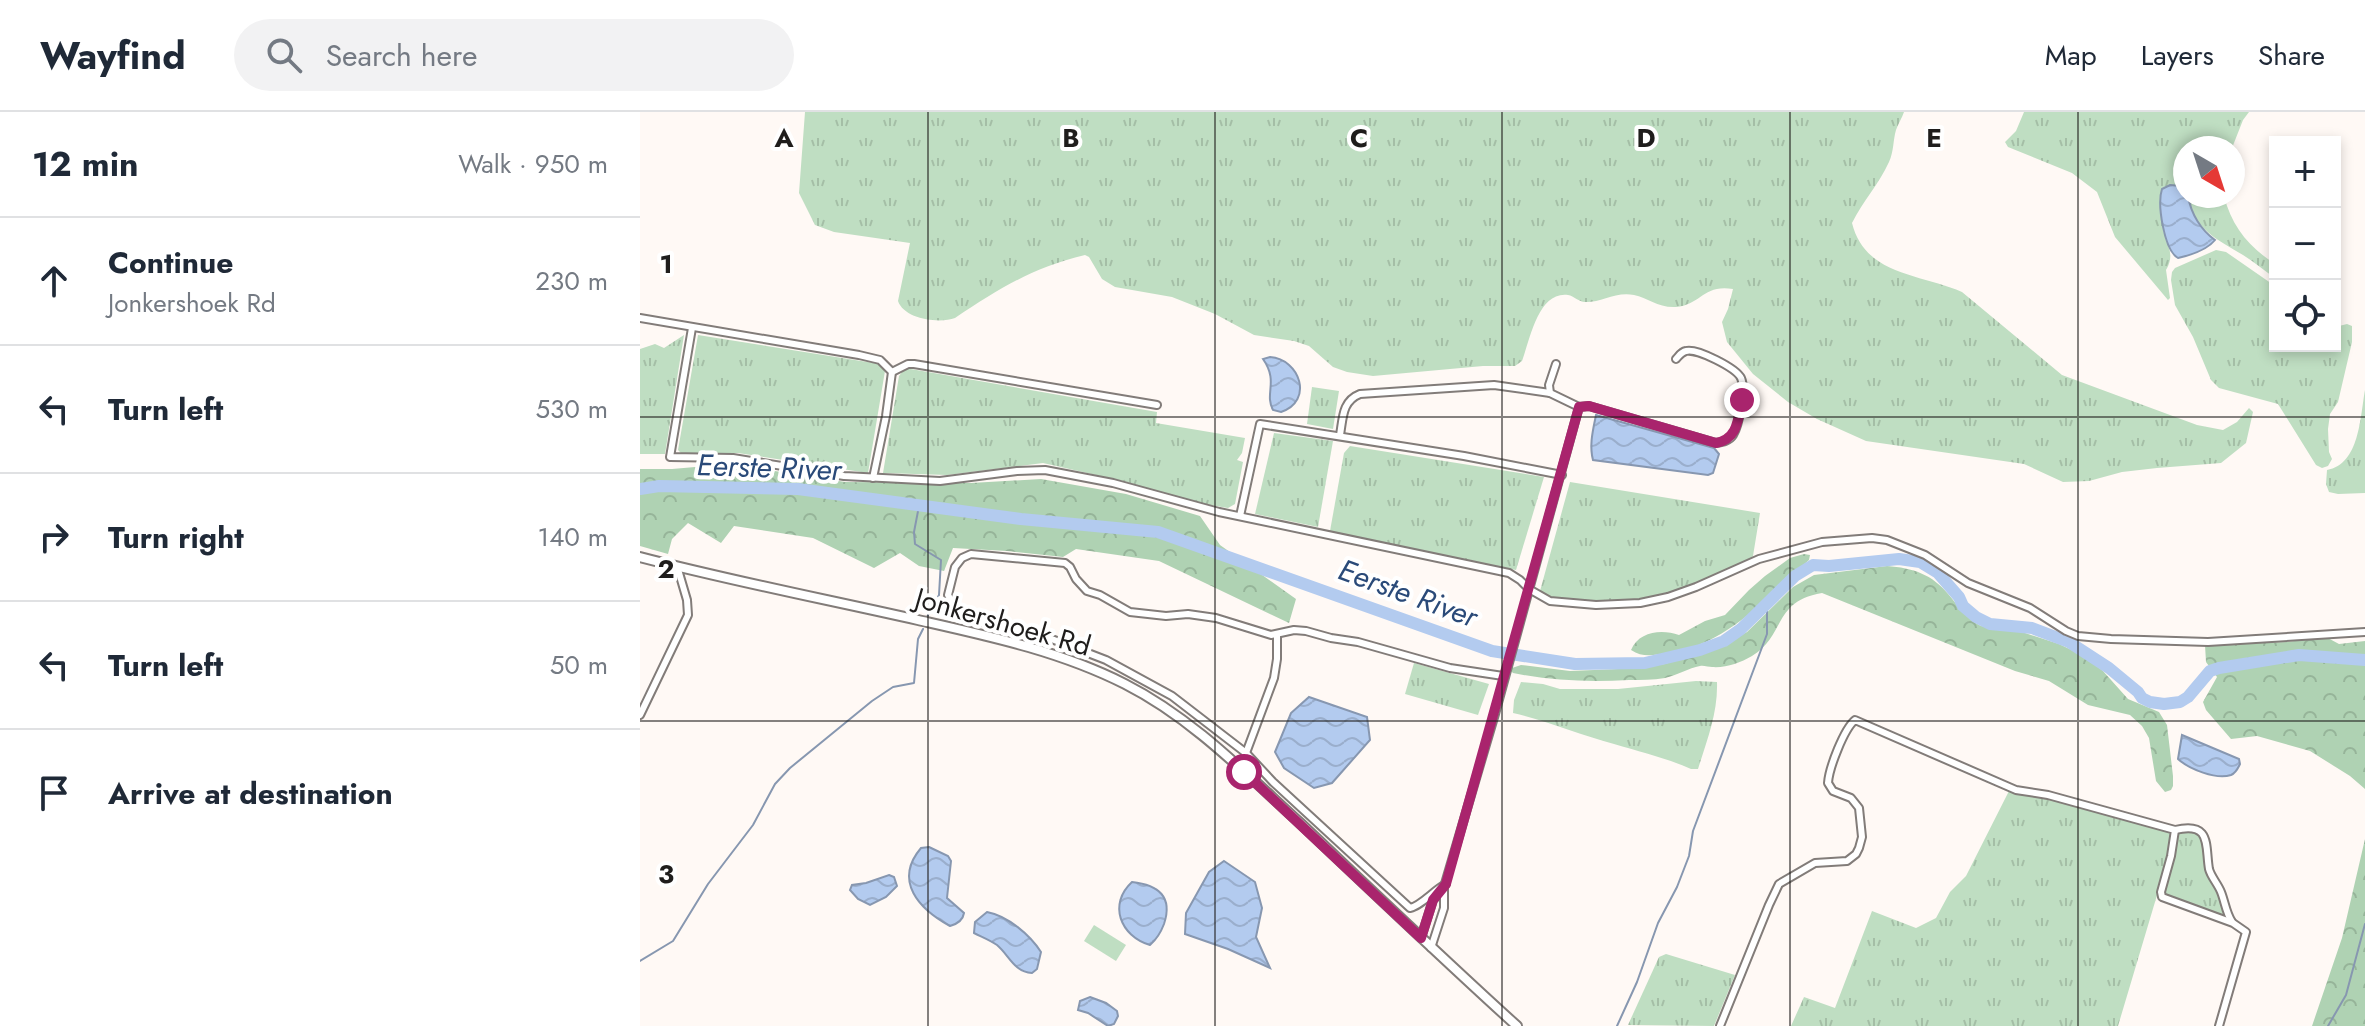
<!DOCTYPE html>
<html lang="en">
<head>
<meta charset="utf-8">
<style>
  body { margin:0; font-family:Jost,sans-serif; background:#f2f2f3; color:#1f2937 }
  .controls { position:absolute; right:24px; top:24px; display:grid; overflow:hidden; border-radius:0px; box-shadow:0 4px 12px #0003 }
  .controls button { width:72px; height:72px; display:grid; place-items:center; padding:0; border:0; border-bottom:2px solid #e0e1e3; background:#fff; color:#1f2937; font:40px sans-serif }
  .compass { position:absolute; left:1533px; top:24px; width:72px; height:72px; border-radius:50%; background:#fff; box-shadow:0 4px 12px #0003; rotate:141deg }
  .stop { position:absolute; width:24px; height:24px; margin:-18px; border:6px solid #a9246d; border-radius:50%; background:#fff }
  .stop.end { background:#a9246d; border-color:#fff; box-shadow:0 2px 8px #0008 }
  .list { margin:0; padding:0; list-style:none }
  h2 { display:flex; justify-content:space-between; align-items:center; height:104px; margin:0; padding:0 32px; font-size:34px }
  h2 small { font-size:26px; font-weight:400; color:#747a83 }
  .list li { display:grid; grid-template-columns:52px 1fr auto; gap:24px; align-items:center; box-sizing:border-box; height:128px; padding:0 32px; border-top:2px solid #e0e1e3 }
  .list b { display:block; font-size:30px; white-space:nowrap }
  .list p { margin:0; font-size:26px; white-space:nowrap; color:#747a83 }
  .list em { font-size:26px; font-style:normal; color:#747a83 }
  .icon { flex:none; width:44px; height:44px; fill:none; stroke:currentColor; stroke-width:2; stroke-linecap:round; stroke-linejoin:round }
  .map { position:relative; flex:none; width:1725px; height:914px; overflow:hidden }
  header { display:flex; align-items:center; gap:48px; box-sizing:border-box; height:112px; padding:0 40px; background:#fff; border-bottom:2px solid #e0e1e3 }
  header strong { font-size:38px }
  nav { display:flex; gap:44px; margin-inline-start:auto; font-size:28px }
  .search { width:560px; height:72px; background:#f2f2f3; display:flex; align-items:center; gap:20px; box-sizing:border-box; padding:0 28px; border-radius:44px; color:#747a83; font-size:30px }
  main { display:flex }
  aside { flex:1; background:#fff }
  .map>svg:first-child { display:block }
</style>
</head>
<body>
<header>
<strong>Wayfind</strong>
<div class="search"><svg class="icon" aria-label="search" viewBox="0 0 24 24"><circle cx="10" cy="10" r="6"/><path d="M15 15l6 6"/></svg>Search here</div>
<nav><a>Map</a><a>Layers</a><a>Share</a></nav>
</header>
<main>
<aside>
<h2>12 min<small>Walk · 950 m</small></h2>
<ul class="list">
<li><svg class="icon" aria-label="ahead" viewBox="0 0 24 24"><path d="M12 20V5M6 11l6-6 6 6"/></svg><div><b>Continue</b><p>Jonkershoek Rd</p></div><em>230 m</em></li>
<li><svg class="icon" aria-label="left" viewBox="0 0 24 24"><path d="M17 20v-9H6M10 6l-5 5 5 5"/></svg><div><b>Turn left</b></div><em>530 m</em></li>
<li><svg class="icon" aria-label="right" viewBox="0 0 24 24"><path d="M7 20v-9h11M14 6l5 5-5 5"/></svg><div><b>Turn right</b></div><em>140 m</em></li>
<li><svg class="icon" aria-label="left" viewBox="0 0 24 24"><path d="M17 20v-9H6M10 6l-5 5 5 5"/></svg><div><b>Turn left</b></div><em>50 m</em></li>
<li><svg class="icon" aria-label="arrive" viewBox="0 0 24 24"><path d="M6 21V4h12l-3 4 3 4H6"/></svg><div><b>Arrive at destination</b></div></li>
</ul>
</aside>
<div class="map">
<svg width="1725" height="914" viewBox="0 0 1725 914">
  <defs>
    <pattern id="grass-tufts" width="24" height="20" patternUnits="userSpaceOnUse" patternTransform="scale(2)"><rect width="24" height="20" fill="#bfdec2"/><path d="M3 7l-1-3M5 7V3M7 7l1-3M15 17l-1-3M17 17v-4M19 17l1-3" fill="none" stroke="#a4bea6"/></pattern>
    <pattern id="forest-crowns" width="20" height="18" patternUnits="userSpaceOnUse" patternTransform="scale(2)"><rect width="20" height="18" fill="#afd2b3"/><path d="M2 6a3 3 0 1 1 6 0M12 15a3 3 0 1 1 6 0" fill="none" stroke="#96b499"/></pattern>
    <pattern id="water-waves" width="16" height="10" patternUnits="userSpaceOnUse" patternTransform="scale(2)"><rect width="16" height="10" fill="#b3cbef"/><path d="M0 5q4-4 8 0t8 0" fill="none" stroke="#9aaecc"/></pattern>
  </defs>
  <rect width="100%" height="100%" fill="#fff9f5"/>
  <g fill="url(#grass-tufts)">
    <path d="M165 0H1264C1262 6 1258 12 1256 18 1253 28 1254 39 1249 50 1239 72 1223 89 1212 111 1225 164 1282 162 1322 180L1422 263 1557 313 1583 318 1597 310 1609 296 1613 300 1606 331 1581 351 1517 356 1482 360 1449 369 1423 370 1384 352 1226 329 1177 307 1148 290 1113 262 1087 230 1082 210 1088 197 1093 177C1063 172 1061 193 1036 195 1018 196 1008 186 994 183 976 179 960 191 945 190 939 190 934 184 928 183 898 179 890 228 882 249L875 254H843L733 264 707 260 693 255 669 234 654 229 614 223 575 202 532 185 475 175 462 167 449 145 445 143C392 156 360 176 315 206 299 212 264 207 258 189L270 131 194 120 175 113 159 81Z"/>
    <path d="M1384 0H1609L1603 8 1592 36H1545V79L1541 74C1536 84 1525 98 1523 109 1521 129 1538 138 1526 158L1530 186 1528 188 1475 125 1457 80 1432 61 1368 35 1365 30 1376 19Z"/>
    <path d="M1548 84H1584C1592 115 1609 135 1635 152V166C1625 159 1614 150 1603 143 1578 128 1553 117 1548 84Z"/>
    <path d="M1576 138 1586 140 1635 174V234H1695V215L1707 212 1712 214V230L1698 290 1690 302 1688 317 1689 340 1692 347 1688 354 1682 356 1676 353 1638 292 1579 276 1571 268 1553 225 1535 193 1531 168 1532 160 1535 156Z"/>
    <path d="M44 223 25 342H0V237L15 232 24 236Z"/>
    <path d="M58 223 240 252 245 259 228 361 98 341H41L38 338Z"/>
    <path d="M265 256 517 300 516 311 605 326 602 341 597 348 603 350 595 392 588 396 551 390 487 370 403 351 307 363 243 361 259 264Z"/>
    <path d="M672 275 699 279 693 317 667 312Z"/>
    <path d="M1725 278V381L1698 382 1689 380 1686 372 1687 358C1720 352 1720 305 1725 278Z"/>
    <path d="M634 321 693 329 678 415 615 402Z"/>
    <path d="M710 334 904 365 876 458 690 419 704 341Z"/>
    <path d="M930 370 1120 401 1113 444 1111 447C1082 460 1053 475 1023 482 983 493 943 490 903 484L900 479Z"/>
    <path d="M774 551 849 572 838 603 765 582Z"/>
    <path d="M1056 569 1077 570C1078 601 1067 628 1058 657H1051C1026 646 1001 640 974 632 940 623 908 609 873 601L874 588 881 570 903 572 920 577H978Z"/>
    <path d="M1370 677 1399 683 1533 719 1532 733 1478 914H1151L1164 885 1195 896 1232 799 1276 816 1296 806 1310 780 1326 764Z"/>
    <path d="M1540 719 1556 720 1561 723 1587 807 1525 786 1523 779Z"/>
    <path d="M1026 842 1095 863 1074 914 988 913 1019 845Z"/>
  </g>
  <g fill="url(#forest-crowns)">
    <path d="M90 352 205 370 331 371 401 367 486 382 560 404 580 433 656 487 649 511 519 449 436 437 423 445 367 439 313 436 304 459 279 454 260 441 234 456 173 426 94 414 81 431 48 411 32 427 28 442 0 434V357H32Z"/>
    <path d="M1164 442 1170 443 1169 448C1127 485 1086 534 1027 541 1014 543 1003 546 991 538 999 519 1022 517 1039 523L1065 509 1085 503 1109 478 1125 464 1150 446Z"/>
    <path d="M1247 454C1273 456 1292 462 1309 483 1319 495 1327 507 1341 514L1382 520 1419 532 1444 544 1463 559 1488 587 1519 600 1527 613 1533 664V674L1531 678 1525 680 1516 669 1509 626 1502 614 1490 603 1448 593 1409 569 1375 559 1182 481C1133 489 1146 523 1112 544 1100 551 1086 556 1072 555 1069 555 1063 553 1060 554 1049 556 1037 563 1025 566 1013 568 1001 568 989 568 949 570 912 569 873 561L869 557 881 553 930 559 978 557 1025 552 1085 531 1107 520 1153 475 1174 463Z"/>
    <path d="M1686 525 1699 532 1725 529V677L1710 664 1670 639 1617 624 1591 627 1566 598 1563 590 1577 565 1566 550 1565 533 1647 530Z"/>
    <path d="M1725 727V914H1672L1702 826Z"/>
  </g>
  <path fill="#bfdec2" d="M454 813 486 833 476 849 444 829Z"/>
  <g fill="url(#water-waves)" stroke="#8797b0" stroke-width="2">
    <path d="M1530 73 1541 74 1545 79V84H1548C1551 102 1561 118 1575 128 1567 138 1551 143 1538 146 1524 138 1517 92 1522 77Z"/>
    <path d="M630 245C660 247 674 289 641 300L633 298C624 281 639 270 623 247Z"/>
    <path d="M956 303 1074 336 1079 342 1073 361 1068 363 953 348C949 333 953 318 956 303Z"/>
    <path d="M669 585 727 605 730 628 692 671 674 676 644 656 635 640 651 601Z"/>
    <path d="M1542 623 1599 647 1600 652C1598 656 1596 661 1591 663 1576 668 1549 657 1538 647Z"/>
    <path d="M289 735 308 744 311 749 307 786 324 801C323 808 317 812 310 814 279 797 253 769 281 736Z"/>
    <path d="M584 749 615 770 622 796 616 825 630 856 588 837 545 822 546 801 569 760Z"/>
    <path d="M249 763 254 765 257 774 246 785 230 793 218 787 210 778 212 773 226 771Z"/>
    <path d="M492 770C519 773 533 785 524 812 521 820 517 827 510 833 480 824 468 792 492 770Z"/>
    <path d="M347 800C368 804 390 823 401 840L397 857 392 861C374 860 369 843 357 833 350 828 342 825 334 821L335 810Z"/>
    <path d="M450 885 466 891 477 899 478 904 474 912 468 914 448 901 438 898 440 889Z"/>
  </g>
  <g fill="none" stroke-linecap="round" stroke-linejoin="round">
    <g stroke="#8797b0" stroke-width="2">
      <path d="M279 394 274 420 275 432 301 448 299 483 287 505"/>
      <path d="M0 849 33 829 68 772 113 713 135 672 150 656 232 589 253 575 274 571 278 527 283 517"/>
      <path d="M977 914 997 870 1018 811 1037 775 1049 744 1053 719 1127 522V493"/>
      <path d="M1688 914 1706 883 1725 812"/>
    </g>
    <path stroke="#b3cbef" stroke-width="12" d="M0 377 19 374 158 377 381 407 518 420 852 539 935 552 1005 551 1060 538 1084 529 1101 517 1155 464 1173 453 1189 454 1259 447 1280 450 1298 461 1319 485 1323 494 1336 505 1350 512 1392 516 1429 530 1469 556 1498 580 1502 586 1510 590 1524 592 1540 590 1548 585 1570 559 1579 556 1659 543 1725 548"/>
    <defs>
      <g id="minor">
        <path d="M0 206 219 243 240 248 252 260 246 304 233 366"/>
        <path d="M52 216 30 345 93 346 204 364 300 369 377 359 405 358 473 371 579 400 869 461 880 468 889 477 910 489 956 493 1000 491 1028 485 1056 475 1119 447 1182 430 1232 426 1247 428 1285 443 1328 471 1390 496 1426 519 1438 524 1471 527 1568 530 1725 520"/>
        <path d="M916 252 909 273 910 281 939 295"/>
        <path d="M252 260 268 252H274L517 293"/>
        <path d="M700 323C703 306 702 289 720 282L854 273 910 281"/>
        <path d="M600 404 620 312 824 344 922 363"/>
        <path d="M0 603 48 503 47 488 37 454"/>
        <path d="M606 641 634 566 637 547V523"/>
        <path d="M1535 718C1572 709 1565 734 1569 757 1571 765 1578 772 1581 780 1585 790 1586 801 1592 810"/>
        <path d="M806 772C794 778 781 794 770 796L633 670 606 641 532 584 466 548 409 526 338 509 314 493 308 483 315 455 322 446 331 442 425 451 430 455 436 467 447 479 460 483 490 500 526 504 548 502 576 506 631 523 654 518 666 519 691 526 718 530 810 556 863 564"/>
        <path d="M781 826 793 788 804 775"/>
        <path d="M791 836 804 796V775L855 602 939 295 949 294 1076 331C1083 330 1089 329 1093 323 1099 313 1106 277 1101 266 1096 256 1057 236 1046 239 1041 240 1039 244 1036 247"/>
        <path d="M1080 914 1129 793 1139 772 1175 751 1207 749 1216 742 1219 736 1222 725 1219 696 1211 686 1193 679 1188 671C1189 656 1204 617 1215 608L1376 678 1408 683 1535 718 1531 744 1521 780 1522 785 1593 811 1606 820 1579 914"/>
      </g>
      <path id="tertiary" d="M0 445C92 469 185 487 278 508 349 524 420 539 485 572 552 606 605 661 660 711 732 779 803 847 877 914"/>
    </defs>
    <use href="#minor" stroke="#827c79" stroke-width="10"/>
    <use href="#tertiary" stroke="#827c79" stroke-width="12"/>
    <use href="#minor" stroke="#fff" stroke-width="6"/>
    <use href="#tertiary" stroke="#fff" stroke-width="8"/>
  </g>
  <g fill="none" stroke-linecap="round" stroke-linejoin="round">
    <path stroke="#a9246d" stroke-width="10" d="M604 660 781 826 793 788 806 772 939 295 949 294 1076 331C1098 327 1098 307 1102 288"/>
  </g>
  <path fill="none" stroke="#1f1d1c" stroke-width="2" stroke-opacity="0.55" d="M288 0V914M575 0V914M862 0V914M1150 0V914M1438 0V914M0 305H1725M0 609H1725"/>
  <g text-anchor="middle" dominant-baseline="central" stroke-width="8" stroke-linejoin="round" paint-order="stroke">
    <g font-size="28" fill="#1f1d1c" stroke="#fff">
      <text transform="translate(363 510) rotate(16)">Jonkershoek Rd</text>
    </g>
    <g font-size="30" font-style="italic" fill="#2a4a79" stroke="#fff">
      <text transform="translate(129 355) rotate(2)">Eerste River</text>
      <text transform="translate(768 481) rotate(20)">Eerste River</text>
    </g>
  </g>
  <g font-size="26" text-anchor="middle" font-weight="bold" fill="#1f1d1c" stroke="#fff" stroke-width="8" stroke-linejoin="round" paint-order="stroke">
    <text x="144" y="35">A</text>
    <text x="431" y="35">B</text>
    <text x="719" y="35">C</text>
    <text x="1006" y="35">D</text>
    <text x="1294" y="35">E</text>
    <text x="26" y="161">1</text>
    <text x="26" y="466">2</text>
    <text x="26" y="771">3</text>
  </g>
</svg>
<div class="controls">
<button>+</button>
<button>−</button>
<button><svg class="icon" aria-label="locate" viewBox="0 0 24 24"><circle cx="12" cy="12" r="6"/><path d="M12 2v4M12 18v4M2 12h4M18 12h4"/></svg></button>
</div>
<svg class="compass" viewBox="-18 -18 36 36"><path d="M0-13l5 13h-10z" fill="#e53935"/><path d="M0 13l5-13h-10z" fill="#747a83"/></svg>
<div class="stop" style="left:604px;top:660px"></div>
<div class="stop end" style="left:1102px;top:288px"></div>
</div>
</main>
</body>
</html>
